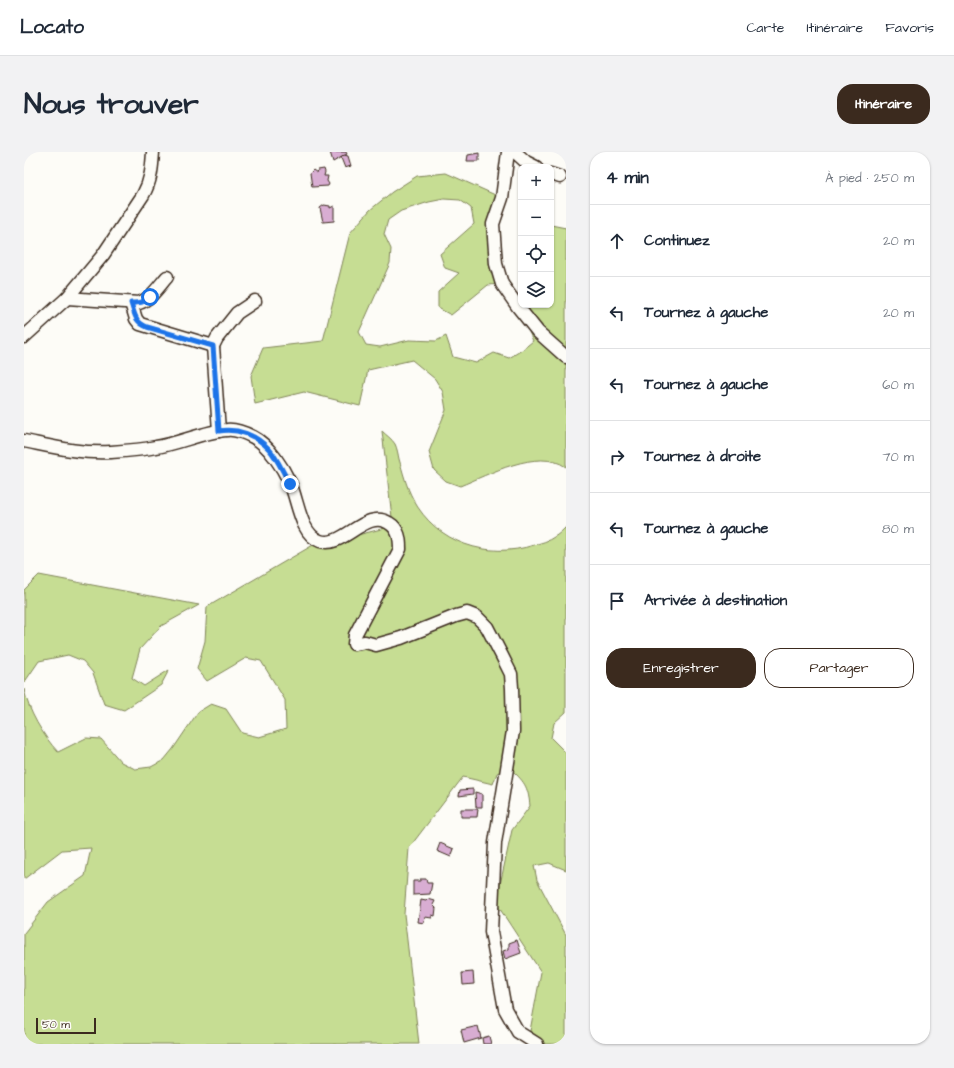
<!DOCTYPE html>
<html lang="fr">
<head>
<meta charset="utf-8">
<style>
  body { margin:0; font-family:"Architects Daughter",sans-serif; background:#f2f2f3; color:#1f2937 }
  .controls { position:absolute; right:12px; top:12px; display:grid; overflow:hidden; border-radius:8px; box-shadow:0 1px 3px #0004 }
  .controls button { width:36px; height:36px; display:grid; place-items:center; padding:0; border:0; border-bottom:1px solid #e0e1e3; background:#fff; color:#1f2937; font:20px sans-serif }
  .scale { position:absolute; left:12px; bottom:10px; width:60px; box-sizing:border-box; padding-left:4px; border:2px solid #3b2a1e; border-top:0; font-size:11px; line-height:14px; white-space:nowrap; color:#3b2a1e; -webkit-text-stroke:3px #fdfcf7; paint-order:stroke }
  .stop { position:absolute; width:12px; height:12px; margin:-9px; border:3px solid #1a73e8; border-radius:50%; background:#fff }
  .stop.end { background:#1a73e8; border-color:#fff; box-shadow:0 1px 4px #0008 }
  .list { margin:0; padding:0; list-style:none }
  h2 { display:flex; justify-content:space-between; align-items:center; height:52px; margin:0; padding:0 16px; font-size:17px }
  h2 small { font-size:13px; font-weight:400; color:#747a83 }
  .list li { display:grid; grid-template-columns:26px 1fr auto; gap:12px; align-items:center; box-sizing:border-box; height:72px; padding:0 16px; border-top:1px solid #e0e1e3 }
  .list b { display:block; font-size:15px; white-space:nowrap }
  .list em { font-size:13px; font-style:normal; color:#747a83 }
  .actions { display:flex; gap:8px; padding:12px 16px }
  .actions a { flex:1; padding:9px 0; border:1px solid #3b2a1e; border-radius:16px; text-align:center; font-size:14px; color:#3b2a1e }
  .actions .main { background:#3b2a1e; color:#fff }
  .icon { flex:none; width:22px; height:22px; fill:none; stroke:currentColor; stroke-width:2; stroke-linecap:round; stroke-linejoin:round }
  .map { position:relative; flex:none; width:542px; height:892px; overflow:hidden; border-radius:16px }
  header { display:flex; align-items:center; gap:24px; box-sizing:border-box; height:56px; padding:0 20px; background:#fff; border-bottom:1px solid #e0e1e3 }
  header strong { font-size:19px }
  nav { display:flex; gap:22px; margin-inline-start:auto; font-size:14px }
  .intro { display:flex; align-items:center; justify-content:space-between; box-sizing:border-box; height:96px; padding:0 24px }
  h1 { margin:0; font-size:28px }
  .button { padding:10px 18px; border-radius:16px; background:#3b2a1e; color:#fff; font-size:14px; font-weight:700 }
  main { display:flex; gap:24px; padding:0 24px }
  aside { flex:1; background:#fff; border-radius:16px; box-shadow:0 1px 3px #0004 }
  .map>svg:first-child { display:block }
</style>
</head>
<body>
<header>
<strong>Locato</strong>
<nav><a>Carte</a><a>Itinéraire</a><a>Favoris</a></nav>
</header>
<div class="intro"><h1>Nous trouver</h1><a class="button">Itinéraire</a></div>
<main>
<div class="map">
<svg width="542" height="892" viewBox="0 0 542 892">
  <rect width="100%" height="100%" fill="#fdfcf7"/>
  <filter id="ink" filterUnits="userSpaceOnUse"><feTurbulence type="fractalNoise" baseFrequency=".025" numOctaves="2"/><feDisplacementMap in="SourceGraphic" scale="8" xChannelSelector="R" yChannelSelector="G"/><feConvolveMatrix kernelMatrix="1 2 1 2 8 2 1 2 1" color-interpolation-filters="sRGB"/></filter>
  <g filter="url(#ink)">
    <g fill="#c6dd93" stroke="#808458">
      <path d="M422 21 478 46 469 72 478 132 464 133 427 163 414 156V140L435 121 421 116 416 102 450 72 447 56 436 48 420 47 405 50 377 59 364 68 360 82 367 97 366 111 335 180 342 193 356 195 385 188 412 189 422 184 429 205 452 211 470 201 485 206 498 198 509 189 494 155 497 138V153H527V73L542 76V315C514 295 464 323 436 334L422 329 410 318 405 300 422 258 419 240 411 227 388 208 344 218 336 254 280 240 231 252 227 224 239 196 299 189 326 81 346 58 368 40 393 24Z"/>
      <path d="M358 279C362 283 368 287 371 292 373 296 374 302 375 307 379 320 382 334 389 347 412 391 464 408 510 393 516 391 525 389 530 385 534 383 538 379 542 375V560L530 571 527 586 542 601V718L525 711 510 714 513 728 542 783V892H510L506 879 517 820 472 751 488 678 506 654C504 633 500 630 486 616L473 621 469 632 439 625 385 696 380 762 395 892H0V781L24 750 61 724 67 696 38 698 0 727V537C4 558 19 584 34 600L62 586 77 587 97 610 111 617 127 615 140 608 149 597 174 560 187 552 202 557 218 581 235 585 262 577 261 548 237 509 222 506 183 529 173 517 181 489 183 455 296 389H310L369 374Z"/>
      <path d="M15 423 175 453 137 474 116 497 108 526 120 534 145 518 137 533 100 558 80 552 69 521 59 509 44 503 15 509 0 531V438Z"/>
    </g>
    <g fill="#d8add2" stroke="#3b2a1e">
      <path d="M306 0H322L323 2 309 10Z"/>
      <path d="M455 1V9H443L444 3Z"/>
      <path d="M320 3 324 4 327 14 321 16 317 6Z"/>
      <path d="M300 17 301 20 300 24H304L303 29 305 32 304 34 288 35 286 21 289 18 293 21 294 18Z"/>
      <path d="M300 53 306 54V56L310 54V69L299 70 296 56Z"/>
      <path d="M449 637V642L435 644 436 638Z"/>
      <path d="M451 640 458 642V655H452Z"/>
      <path d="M437 657H454L453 665H437Z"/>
      <path d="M416 691 430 697 427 705 413 699Z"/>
      <path d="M396 727H402L403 731H408L406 742 389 743V729H396Z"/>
      <path d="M404 747 411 749 409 753 412 756 411 764 408 763V766L401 765 400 771 394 770 397 748 402 749Z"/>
      <path d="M493 788 497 801 481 807 479 799 485 797V791Z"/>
      <path d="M449 820 450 832 439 833 438 821Z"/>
      <path d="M454 874 457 886 440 891 437 878Z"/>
      <path d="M465 884 467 892H459L458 886Z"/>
    </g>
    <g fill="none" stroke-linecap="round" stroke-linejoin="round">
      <defs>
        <g id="minor">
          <path d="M484 0 478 46 469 72 472 112 478 132 494 155 514 180 542 205"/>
          <path d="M491 0 502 10 512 15"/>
          <path d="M527 22 536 25"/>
          <path d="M43 146 115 151C127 147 134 135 143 125"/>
          <path d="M107 151 112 167 116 172 189 194"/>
          <path d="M0 185 43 146 79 103 119 43C127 29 128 16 129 0"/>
          <path d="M195 279 189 194 193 186 213 161 231 149"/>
          <path d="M0 289C30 295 57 302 87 300 102 299 117 298 132 295 154 292 181 279 203 278 211 277 221 281 229 285 245 293 259 316 266 331 274 348 276 382 296 389 319 397 342 356 365 371 375 377 376 387 376 397L331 483 330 492 341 490 352 493 377 486 432 464 443 461 453 465 463 475 478 504 487 522 488 536 489 579 471 691 467 780 481 857 494 880 513 892"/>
        </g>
      </defs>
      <use href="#minor" stroke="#3b2a1e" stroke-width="15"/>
      <use href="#minor" stroke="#fdfcf7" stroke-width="12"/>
    </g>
  </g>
  <g fill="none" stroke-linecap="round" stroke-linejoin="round" filter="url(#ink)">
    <path stroke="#1a73e8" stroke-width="5" d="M126 145C120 151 115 151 107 151 111 163 111 170 123 175L189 194 195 279C214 276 232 283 245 297 254 307 259 321 266 332"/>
  </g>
</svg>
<div class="controls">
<button>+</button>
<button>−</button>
<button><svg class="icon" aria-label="locate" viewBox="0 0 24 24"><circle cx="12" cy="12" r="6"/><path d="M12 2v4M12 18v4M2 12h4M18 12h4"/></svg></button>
<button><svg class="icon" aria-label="layers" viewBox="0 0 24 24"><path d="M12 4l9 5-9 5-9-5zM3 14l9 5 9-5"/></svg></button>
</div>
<div class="scale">50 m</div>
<div class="stop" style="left:126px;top:145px"></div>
<div class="stop end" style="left:266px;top:332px"></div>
</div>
<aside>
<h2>4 min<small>À pied · 250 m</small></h2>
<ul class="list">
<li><svg class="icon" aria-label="ahead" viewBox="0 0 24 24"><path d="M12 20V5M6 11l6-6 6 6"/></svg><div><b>Continuez</b></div><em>20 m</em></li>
<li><svg class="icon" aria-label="left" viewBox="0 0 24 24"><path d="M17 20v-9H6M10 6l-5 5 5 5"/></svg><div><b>Tournez à gauche</b></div><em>20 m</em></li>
<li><svg class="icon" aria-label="left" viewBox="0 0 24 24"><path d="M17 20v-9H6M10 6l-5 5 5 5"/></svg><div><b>Tournez à gauche</b></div><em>60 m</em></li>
<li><svg class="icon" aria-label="right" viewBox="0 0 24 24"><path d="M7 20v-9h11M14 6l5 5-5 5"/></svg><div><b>Tournez à droite</b></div><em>70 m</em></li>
<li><svg class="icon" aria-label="left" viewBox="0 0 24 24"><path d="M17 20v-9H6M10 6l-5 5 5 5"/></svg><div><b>Tournez à gauche</b></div><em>80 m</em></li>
<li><svg class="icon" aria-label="arrive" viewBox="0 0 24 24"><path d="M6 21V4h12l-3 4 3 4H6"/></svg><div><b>Arrivée à destination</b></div></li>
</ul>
<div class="actions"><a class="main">Enregistrer</a><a>Partager</a></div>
</aside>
</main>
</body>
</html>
